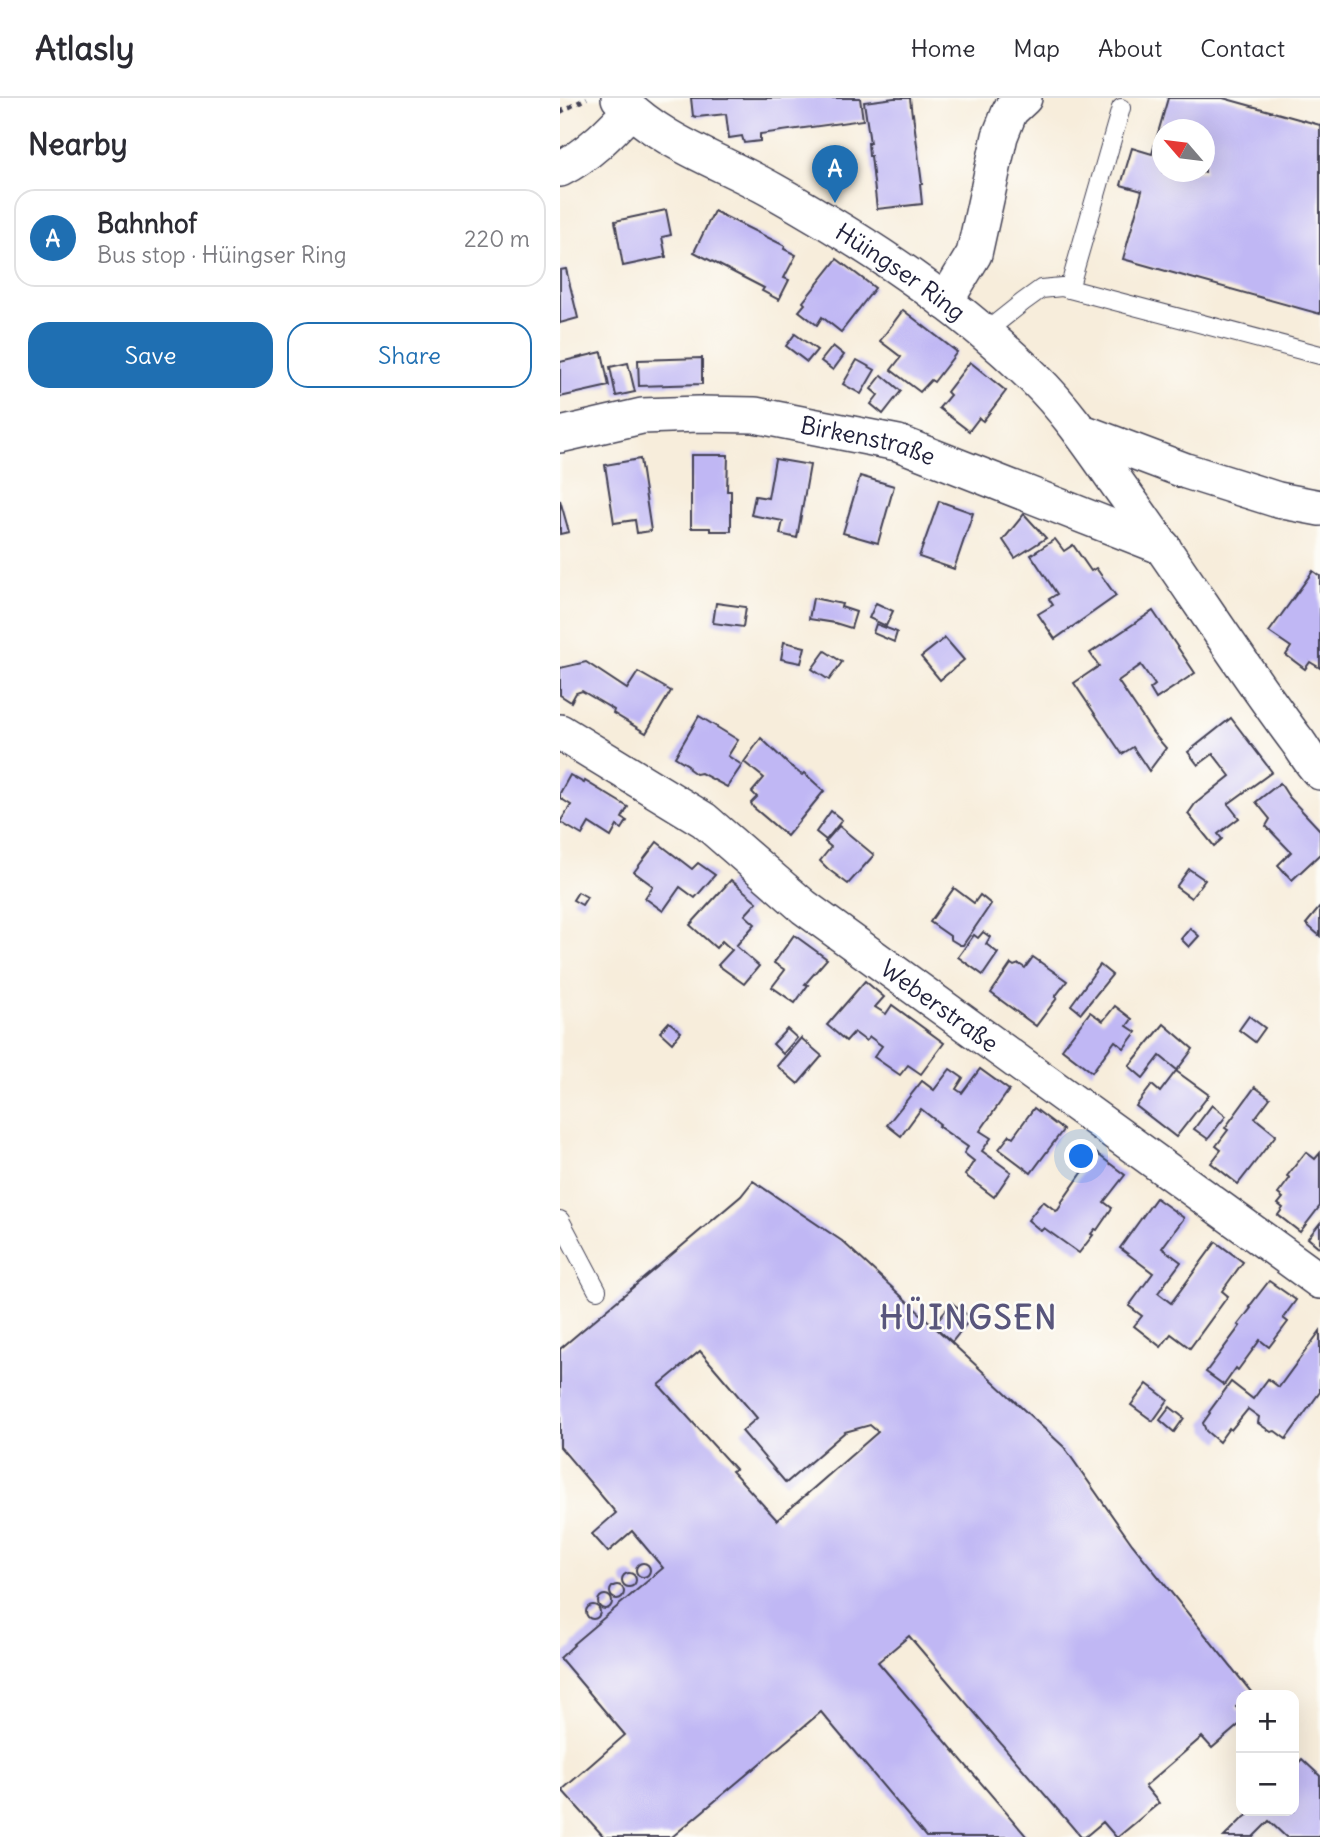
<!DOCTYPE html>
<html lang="en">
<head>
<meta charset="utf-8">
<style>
  body { margin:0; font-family:Delius,sans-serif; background:#f7f7f7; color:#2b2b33 }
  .controls { position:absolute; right:21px; bottom:21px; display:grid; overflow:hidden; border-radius:14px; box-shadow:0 7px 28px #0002 }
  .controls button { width:63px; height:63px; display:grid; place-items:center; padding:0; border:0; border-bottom:2px solid #e1e1e2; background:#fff; color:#2b2b33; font:35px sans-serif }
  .compass { position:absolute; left:592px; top:21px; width:63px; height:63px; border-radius:50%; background:#fff; box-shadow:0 7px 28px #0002; rotate:298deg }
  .you { position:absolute; left:522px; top:1059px; width:24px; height:24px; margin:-18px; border:5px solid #fff; border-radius:50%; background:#1a73e8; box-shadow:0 0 0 10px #1a73e833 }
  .badge { display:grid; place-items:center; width:46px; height:46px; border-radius:50%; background:#1f6fb2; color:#fff; font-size:23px; font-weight:700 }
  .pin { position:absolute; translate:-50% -58px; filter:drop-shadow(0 2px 4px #0008) }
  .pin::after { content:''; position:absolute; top:37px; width:24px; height:21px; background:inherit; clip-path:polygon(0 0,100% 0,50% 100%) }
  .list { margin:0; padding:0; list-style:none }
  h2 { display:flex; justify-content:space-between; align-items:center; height:91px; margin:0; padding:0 28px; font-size:30px }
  h2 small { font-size:23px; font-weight:400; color:#7c7c81 }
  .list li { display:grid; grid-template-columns:46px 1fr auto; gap:21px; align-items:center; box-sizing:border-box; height:98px; margin:0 14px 14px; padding:0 14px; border:2px solid #e1e1e2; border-radius:21px }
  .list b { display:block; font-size:26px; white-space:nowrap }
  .list p { margin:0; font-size:23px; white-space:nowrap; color:#7c7c81 }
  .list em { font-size:23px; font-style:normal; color:#7c7c81 }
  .actions { display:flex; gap:14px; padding:21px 28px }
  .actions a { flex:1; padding:16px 0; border:2px solid #1f6fb2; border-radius:21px; text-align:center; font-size:24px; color:#1f6fb2 }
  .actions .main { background:#1f6fb2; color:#fff }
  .map { position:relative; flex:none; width:760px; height:1739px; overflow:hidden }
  header { display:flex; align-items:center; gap:42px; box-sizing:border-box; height:98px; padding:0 35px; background:#fff; border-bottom:2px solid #e1e1e2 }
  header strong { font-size:33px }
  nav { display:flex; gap:38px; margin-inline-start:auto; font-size:24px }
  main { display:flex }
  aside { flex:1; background:#fff }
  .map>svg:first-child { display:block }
</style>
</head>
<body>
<header>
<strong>Atlasly</strong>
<nav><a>Home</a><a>Map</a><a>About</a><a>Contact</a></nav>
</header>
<main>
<aside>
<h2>Nearby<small></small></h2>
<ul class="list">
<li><span class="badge">A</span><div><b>Bahnhof</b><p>Bus stop · Hüingser Ring</p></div><em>220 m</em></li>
</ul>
<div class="actions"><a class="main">Save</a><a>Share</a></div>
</aside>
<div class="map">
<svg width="760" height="1739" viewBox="0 0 760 1739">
  <rect width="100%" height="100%" fill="#fdfcf7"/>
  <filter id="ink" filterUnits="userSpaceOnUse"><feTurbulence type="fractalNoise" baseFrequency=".0143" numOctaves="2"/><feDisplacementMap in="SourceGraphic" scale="14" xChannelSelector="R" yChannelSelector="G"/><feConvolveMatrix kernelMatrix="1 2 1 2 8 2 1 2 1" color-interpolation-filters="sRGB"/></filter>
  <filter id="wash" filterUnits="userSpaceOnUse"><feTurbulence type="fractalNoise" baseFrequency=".00686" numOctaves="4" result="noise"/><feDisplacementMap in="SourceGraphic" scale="28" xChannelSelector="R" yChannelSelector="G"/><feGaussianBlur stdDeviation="1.57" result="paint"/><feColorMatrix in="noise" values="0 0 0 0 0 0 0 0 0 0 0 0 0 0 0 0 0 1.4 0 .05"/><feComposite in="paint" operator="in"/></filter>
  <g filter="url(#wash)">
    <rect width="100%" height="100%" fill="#f7eddb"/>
    <g id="blocks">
      <g fill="#c0b7f4" fill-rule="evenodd">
        <path d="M131 0H300L303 22 200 36V43L184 45 182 38 169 40 166 16 137 19 133 18Z"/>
        <path d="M334 0H350L352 17 353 16 362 86H360L362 106 317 111 311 58H309L308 45H310L304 4Z"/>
        <path d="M608 0H663L760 27V216L563 161 582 93 561 87 572 50 592 56ZM603 32H645V74H603Z"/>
        <path d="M106 112 111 137 102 139 106 159 63 168 55 123Z"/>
        <path d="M154 113 225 148 224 151 236 157 224 180 229 182 219 202 202 193 204 190 134 154Z"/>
        <path d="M277 161 315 190 281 234 262 219 257 227 239 213 245 206 243 204Z"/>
        <path d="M6 171 18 220 0 225V172Z"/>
        <path d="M343 212 397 254 374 284 371 282 360 294 331 272 341 259 320 243Z"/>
        <path d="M235 236 257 252 247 264 226 248Z"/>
        <path d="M273 248 284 257 273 272 261 263Z"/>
        <path d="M42 254 49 288 0 299V264Z"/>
        <path d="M142 260V286L79 288 78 262Z"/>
        <path d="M297 262 315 272 301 296 283 286Z"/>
        <path d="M410 264 446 293 423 323 419 320 409 333 379 310 390 297 387 294Z"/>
        <path d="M68 265 75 294 56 298 50 269Z"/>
        <path d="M322 277 341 293 323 316 311 306 318 297 311 291Z"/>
        <path d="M131 357H168L167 393H171V433H150V430H131Z"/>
        <path d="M80 361 91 433 77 435 75 422 54 425 45 367Z"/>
        <path d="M215 361 250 367 237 440 220 436 223 423 191 417 195 398 208 400Z"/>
        <path d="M300 378 334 388 318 445 283 435Z"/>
        <path d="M0 402 9 434 0 436Z"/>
        <path d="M379 403 413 415 394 471 359 459Z"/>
        <path d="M464 416 486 440 455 460 443 442Z"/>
        <path d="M495 441 504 453 513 447 531 473 536 470 556 498 495 541 478 516 493 507 489 501 497 496 471 457Z"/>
        <path d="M753 473 760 478V570L750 564 745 571 726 557 731 549 709 534Z"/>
        <path d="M253 500 282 506 281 509 296 514 291 530 275 525 249 521Z"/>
        <path d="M156 505 186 509 183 529 153 525Z"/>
        <path d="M316 505 333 513 326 528 309 520Z"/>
        <path d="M593 513 635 575 596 601 590 591 595 587 581 567 558 583 593 635 606 650 589 673 573 649 562 656 514 585 539 568 530 555Z"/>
        <path d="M316 526 337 534 334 544 313 535Z"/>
        <path d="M385 540 404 562 380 582 361 559Z"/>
        <path d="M224 544 245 549 241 565 221 561Z"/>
        <path d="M265 553 282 564 269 582 252 571Z"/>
        <path d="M26 564 67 591 78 574 111 593 86 635 53 615 54 612 22 593 16 595 11 604 0 597V570Z"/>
        <path d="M139 618 178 642 168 658 182 667 167 689 141 675 136 676 129 671 128 667 115 659Z"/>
        <path d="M671 620 712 674 668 706 679 720 658 736 662 741 654 748 628 716 635 706 670 678 653 656 638 667 628 654Z"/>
        <path d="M201 640 228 666 242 677 244 675 264 693 227 738 193 709 191 705 197 699 192 694 204 680 184 664Z"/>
        <path d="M10 677 24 685 25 683 68 709 62 720 67 723 62 731 57 728 51 739 29 725 22 737 0 724 11 707 0 700V695Z"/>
        <path d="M720 685 729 699 760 732V756L732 782 718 767 731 754 706 728 710 721 696 704Z"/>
        <path d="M271 713 282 722 266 742 256 734Z"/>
        <path d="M279 728 314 757 288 786 268 771 260 763 271 749 265 744Z"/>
        <path d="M97 744 132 771 138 765 155 777 135 800 120 789 103 813 85 800 93 788 74 774Z"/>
        <path d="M629 771 645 782 631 800 616 789Z"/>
        <path d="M171 782 197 804 185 817 195 826 176 848 199 868 184 886 158 867 172 852 162 843 156 850 130 827Z"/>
        <path d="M394 790 414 805 420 797 431 806 403 847H400L390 841V838L370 824Z"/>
        <path d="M18 794 27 799 22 807 13 802Z"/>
        <path d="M760 809V838L746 826Z"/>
        <path d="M630 830 639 838 629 849 621 841Z"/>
        <path d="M423 834 430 839 426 846 438 855 423 877 398 859 414 837 418 840Z"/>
        <path d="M234 837 267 861 245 886 248 887 235 905 212 889 225 872 214 865Z"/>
        <path d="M473 859 507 883 495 899 497 900 476 928 431 895 451 866 454 868 459 866 465 870Z"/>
        <path d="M540 867 552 877 521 915 511 907Z"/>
        <path d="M305 883 324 899 315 909 326 916 332 907 384 945 361 976 348 967 340 977 314 959 322 948 310 939 306 943 294 934 286 943 267 927Z"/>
        <path d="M555 908 572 921 567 928 576 934 564 950 555 943 532 974 502 951 530 914 543 923Z"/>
        <path d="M689 918 705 930 695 944 679 932Z"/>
        <path d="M109 924 121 934 112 945 100 934Z"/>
        <path d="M604 926 633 951 617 972 600 958 583 980 569 968Z"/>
        <path d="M227 931 237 940 223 956 213 946Z"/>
        <path d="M241 940 262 958 238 986 217 968Z"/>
        <path d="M390 971 403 980 396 991 402 995 420 971 449 992 420 1033 431 1040 422 1053 451 1074 434 1099 405 1077 414 1063 404 1055 408 1049 378 1028 380 1026 361 1011 341 1038 327 1027 362 983 374 992Z"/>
        <path d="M616 973 649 997 616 1039 576 1008 592 987 600 994Z"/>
        <path d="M695 989 710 1000 695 1020 716 1037 678 1086 651 1065 661 1052 656 1048 668 1032 665 1030Z"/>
        <path d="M652 1007 666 1018 648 1041 634 1031Z"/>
        <path d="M474 1010 503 1032 471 1075 439 1051 450 1037 453 1039Z"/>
        <path d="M746 1054 755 1061 760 1055V1108L740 1134 718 1117 723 1110 718 1106 723 1100 718 1096 730 1080 727 1078Z"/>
        <path d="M536 1055 565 1077 544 1104 552 1110 537 1132 535 1131 531 1136 533 1137 519 1155 484 1130 481 1133 468 1122 483 1103 496 1113 498 1112 502 1106 501 1105Z"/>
        <path d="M193 1083 282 1143 504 1349 572 1446 692 1595 690 1597H681V1604L676 1609 681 1614V1625L652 1650 642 1639 585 1688 599 1705 558 1739H556L543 1724 525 1739H521L349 1538 318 1564 467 1739H366L261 1614 112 1739H44L2 1692 65 1637 0 1560 14 1547 13 1546 103 1470 72 1433 48 1454 32 1436 56 1415 0 1349V1251L181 1098ZM140 1253 197 1320 182 1333 226 1385 285 1334 310 1327 318 1334 217 1422 172 1373 175 1371 99 1287Z"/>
        <path d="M596 1100 624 1120 602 1150 621 1164 598 1195 611 1205 656 1144 683 1164 662 1193 668 1198 630 1250 611 1236 601 1249 574 1228 582 1218 569 1208 593 1175 560 1150Z"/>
        <path d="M760 1125V1150L748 1140Z"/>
        <path d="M709 1183 736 1202 723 1220 728 1224 709 1249 700 1242 678 1272 676 1270 664 1287 646 1274 680 1228 678 1227 691 1210 689 1209Z"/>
        <path d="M392 1205 411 1220 392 1244 373 1227Z"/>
        <path d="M760 1233V1294L726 1341 715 1333 711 1334 698 1325 699 1319 688 1311 671 1332 669 1330 659 1344 646 1333 643 1325 650 1315 649 1314 671 1284 693 1301 708 1281 719 1289Z"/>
        <path d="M587 1286 608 1302 593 1323 571 1307Z"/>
        <path d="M610 1309 624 1320 614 1334 600 1322Z"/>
        <circle cx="83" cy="1472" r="7"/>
        <circle cx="69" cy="1482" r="7"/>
        <circle cx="57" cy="1494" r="7"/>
        <circle cx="45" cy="1504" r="7"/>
        <circle cx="33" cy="1514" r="7"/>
        <path d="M742 1661 760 1678V1739H726L709 1723 693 1739H664L681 1722 693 1713H734V1670Z"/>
      </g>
    </g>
  </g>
  <g filter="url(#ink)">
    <use href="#blocks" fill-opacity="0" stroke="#424053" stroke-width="2"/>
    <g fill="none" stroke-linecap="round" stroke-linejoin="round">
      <defs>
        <g id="service">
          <path d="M509 191 561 10"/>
          <path d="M424 235 463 204 481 191 502 189 760 257"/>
          <path d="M0 1122 37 1192"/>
        </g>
        <g id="minor">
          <path id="s1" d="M59 0C99 44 161 63 212 92 306 145 397 204 474 280 507 312 533 351 559 388 608 455 653 525 701 593 713 610 725 627 738 644 745 654 751 665 760 674"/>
          <path d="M0 71C28 57 49 35 70 13"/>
          <path d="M385 204 414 156 440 38 450 13 464 0"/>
          <path d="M520 333 626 373 718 402 760 410"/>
          <path id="s2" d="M0 337 82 318 139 316 195 317 338 345 603 449"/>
          <path id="s3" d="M0 634 144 722 244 809 760 1183"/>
        </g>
      </defs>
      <use href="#service" stroke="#424053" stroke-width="20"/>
      <use href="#minor" stroke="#424053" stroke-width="38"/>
      <path stroke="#424053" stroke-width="4.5" stroke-dasharray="5 5" stroke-linecap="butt" d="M0 14 27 0"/>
      <use href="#service" stroke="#fff" stroke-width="18"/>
      <use href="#minor" stroke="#fff" stroke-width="35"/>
    </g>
  </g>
  <g text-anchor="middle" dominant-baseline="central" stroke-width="5" stroke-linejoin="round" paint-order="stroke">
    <g font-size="24" fill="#22223b" stroke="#fdfcf7">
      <text stroke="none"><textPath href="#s1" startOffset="332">Hüingser Ring</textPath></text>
      <text stroke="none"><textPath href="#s2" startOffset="313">Birkenstraße</textPath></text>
      <text stroke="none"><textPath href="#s3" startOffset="469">Weberstraße</textPath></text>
    </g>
    <g font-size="32" font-weight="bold" letter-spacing="2" fill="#59567c" stroke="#fdfcf7">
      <text x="409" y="1219">HÜINGSEN</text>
    </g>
  </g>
</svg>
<div class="controls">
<button>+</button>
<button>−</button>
</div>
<svg class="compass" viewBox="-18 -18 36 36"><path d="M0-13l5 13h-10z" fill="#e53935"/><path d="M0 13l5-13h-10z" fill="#7c7c81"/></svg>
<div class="you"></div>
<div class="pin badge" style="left:275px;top:105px">A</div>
</div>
</main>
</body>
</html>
